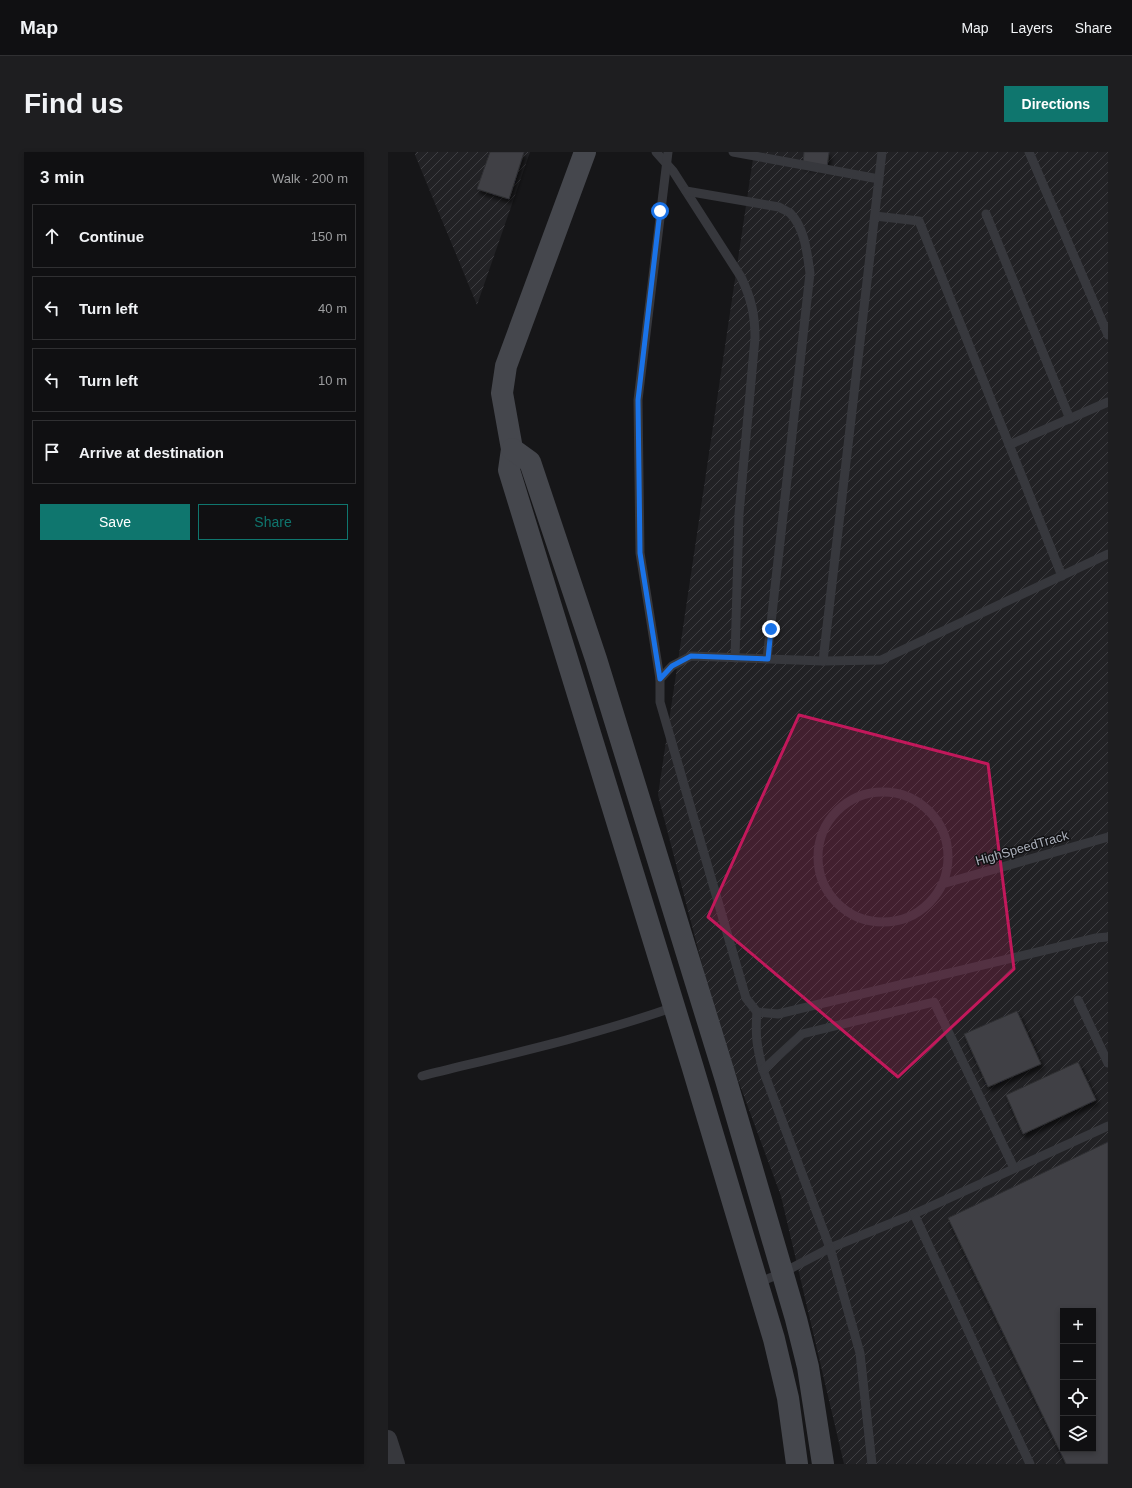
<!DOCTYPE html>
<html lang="en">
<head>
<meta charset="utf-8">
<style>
  body { margin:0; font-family:Arial,sans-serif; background:#1e1e20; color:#f1f3f6 }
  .controls { position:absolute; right:12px; bottom:12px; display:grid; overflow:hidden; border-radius:0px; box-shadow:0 2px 6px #0003 }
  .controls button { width:36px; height:36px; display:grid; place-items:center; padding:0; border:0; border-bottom:1px solid #303032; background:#101012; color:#f1f3f6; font:20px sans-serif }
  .stop { position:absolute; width:12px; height:12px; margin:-9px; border:3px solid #1a73e8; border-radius:50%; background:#fff }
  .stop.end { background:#1a73e8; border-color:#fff; box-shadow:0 1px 4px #0008 }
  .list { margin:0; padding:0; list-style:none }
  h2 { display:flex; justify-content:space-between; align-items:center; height:52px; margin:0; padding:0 16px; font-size:17px }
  h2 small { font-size:13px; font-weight:400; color:#9c9d9f }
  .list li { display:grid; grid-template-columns:26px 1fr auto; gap:12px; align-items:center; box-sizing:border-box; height:64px; margin:0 8px 8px; padding:0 8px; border:1px solid #303032; border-radius:0px }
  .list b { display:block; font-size:15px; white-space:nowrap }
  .list em { font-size:13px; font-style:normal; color:#9c9d9f }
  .actions { display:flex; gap:8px; padding:12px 16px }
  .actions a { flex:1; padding:9px 0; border:1px solid #0f766e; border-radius:0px; text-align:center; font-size:14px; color:#0f766e }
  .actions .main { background:#0f766e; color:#fff }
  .icon { flex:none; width:22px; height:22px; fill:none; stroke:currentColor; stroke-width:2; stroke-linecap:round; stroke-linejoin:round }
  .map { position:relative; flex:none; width:720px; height:1312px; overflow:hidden; border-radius:0px }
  header { display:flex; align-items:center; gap:24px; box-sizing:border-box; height:56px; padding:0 20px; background:#101012; border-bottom:1px solid #303032 }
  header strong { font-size:19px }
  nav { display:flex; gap:22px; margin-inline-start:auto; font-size:14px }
  .intro { display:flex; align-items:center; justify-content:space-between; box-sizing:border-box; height:96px; padding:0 24px }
  h1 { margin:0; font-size:28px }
  .button { padding:10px 18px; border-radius:0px; background:#0f766e; color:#fff; font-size:14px; font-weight:700 }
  main { display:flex; gap:24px; padding:0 24px }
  aside { flex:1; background:#101012; border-radius:0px; box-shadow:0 2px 6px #0003 }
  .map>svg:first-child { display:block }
</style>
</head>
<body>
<header>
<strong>Map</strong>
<nav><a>Map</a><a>Layers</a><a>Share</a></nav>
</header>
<div class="intro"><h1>Find us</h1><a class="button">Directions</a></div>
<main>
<aside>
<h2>3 min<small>Walk · 200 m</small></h2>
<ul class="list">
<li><svg class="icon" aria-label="ahead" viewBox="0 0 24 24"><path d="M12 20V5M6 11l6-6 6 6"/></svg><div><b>Continue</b></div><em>150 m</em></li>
<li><svg class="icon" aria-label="left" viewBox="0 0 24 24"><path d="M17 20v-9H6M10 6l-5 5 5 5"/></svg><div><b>Turn left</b></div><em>40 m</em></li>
<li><svg class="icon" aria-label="left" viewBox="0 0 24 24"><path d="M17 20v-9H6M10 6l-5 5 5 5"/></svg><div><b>Turn left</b></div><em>10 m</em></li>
<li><svg class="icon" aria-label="arrive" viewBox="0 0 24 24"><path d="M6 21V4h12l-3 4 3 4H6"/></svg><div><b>Arrive at destination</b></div></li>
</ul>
<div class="actions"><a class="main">Save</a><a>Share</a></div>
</aside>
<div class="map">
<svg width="720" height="1312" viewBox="0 0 720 1312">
  <defs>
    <pattern id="industrial-furrows" width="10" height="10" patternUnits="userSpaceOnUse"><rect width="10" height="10" fill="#222225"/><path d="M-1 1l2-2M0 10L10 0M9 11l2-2" fill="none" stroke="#3f3f43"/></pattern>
    <filter id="shadow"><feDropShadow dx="2.5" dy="4.5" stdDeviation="2" flood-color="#0009"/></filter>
  </defs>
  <rect width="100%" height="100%" fill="#161618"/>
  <g fill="url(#industrial-furrows)" fill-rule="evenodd">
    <path d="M28 0H142L89 153 27 3Z"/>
    <path d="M366 0H720V1312H456L393 1044 330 874 270 643ZM675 1159H705V1297H675Z"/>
  </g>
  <g fill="#404145" stroke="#303034" fill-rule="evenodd" filter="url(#shadow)">
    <path d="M102 0H136L121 47 89 37Z"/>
    <path d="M416 0H441L439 15 415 13Z"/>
    <path d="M629 859 653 912 600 935 576 882Z"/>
    <path d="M690 910 708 948 635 982 618 943Z"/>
    <path d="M720 990V1312H678L560 1066ZM675 1159H705V1297H675Z"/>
  </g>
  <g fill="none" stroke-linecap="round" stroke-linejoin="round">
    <g stroke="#37383d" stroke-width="9">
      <path d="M268 0 285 19 353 125C363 146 367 162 367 186L351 362 347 506"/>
      <path d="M345 0 491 27"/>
      <path d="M641 0 720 183"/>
      <path d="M298 39 391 55C394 57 399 59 402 61 417 76 419 101 422 121L379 507"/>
      <path d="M598 62 682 267"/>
      <path d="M487 64 531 69 674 424"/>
      <path d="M621 293 720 250"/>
      <path d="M720 402 493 508 435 509 303 504 284 514 272 527V550L358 846 369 860 390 862 708 786 720 785"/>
      <path d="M435 509 494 0"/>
      <path d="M272 527 252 401 250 248 280 0"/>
      <circle cx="495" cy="705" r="65"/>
      <path d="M554 732 720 685"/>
      <path d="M690 848 720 911"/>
      <path d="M369 860C367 883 369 896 375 918L442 1096 526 1062 720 974"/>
      <path d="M375 918 414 882 546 850 626 1016"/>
      <path d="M34 924C118 903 204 884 286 855"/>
      <path d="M526 1062 642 1312"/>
      <path d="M369 1131 394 1121 442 1096 472 1201 484 1312"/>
    </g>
    <path stroke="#37383d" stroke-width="18" d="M0 1287 8 1312"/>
    <g stroke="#45474d" stroke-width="22">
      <path d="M197 0 118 214 114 241 124 297 121 318 304 913 386 1187 400 1246 409 1312"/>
      <path d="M124 297 142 310 208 507 338 928 408 1167 420 1215 435 1312"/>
    </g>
  </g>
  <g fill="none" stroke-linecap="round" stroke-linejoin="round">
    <path stroke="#1a73e8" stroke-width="5" d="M272 59 250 248 252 401 272 527 284 514 303 504 380 507 383 477"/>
  </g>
  <path fill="#c2185b" fill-opacity="0.2" stroke="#c2185b" stroke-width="3" stroke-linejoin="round" d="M411 563 600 612 626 817 510 925 320 765Z"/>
  <g text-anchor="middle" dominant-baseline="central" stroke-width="3" stroke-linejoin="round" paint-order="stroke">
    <g font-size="13" fill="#a8adb8" stroke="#111113">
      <text transform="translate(634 696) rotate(-16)">HighSpeedTrack</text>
    </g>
  </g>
</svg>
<div class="controls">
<button>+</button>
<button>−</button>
<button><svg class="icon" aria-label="locate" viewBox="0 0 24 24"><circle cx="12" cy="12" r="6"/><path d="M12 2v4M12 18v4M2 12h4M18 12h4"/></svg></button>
<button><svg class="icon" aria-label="layers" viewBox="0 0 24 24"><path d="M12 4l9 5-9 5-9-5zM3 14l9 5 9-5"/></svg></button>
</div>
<div class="stop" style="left:272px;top:59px"></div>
<div class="stop end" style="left:383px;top:477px"></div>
</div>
</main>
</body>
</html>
